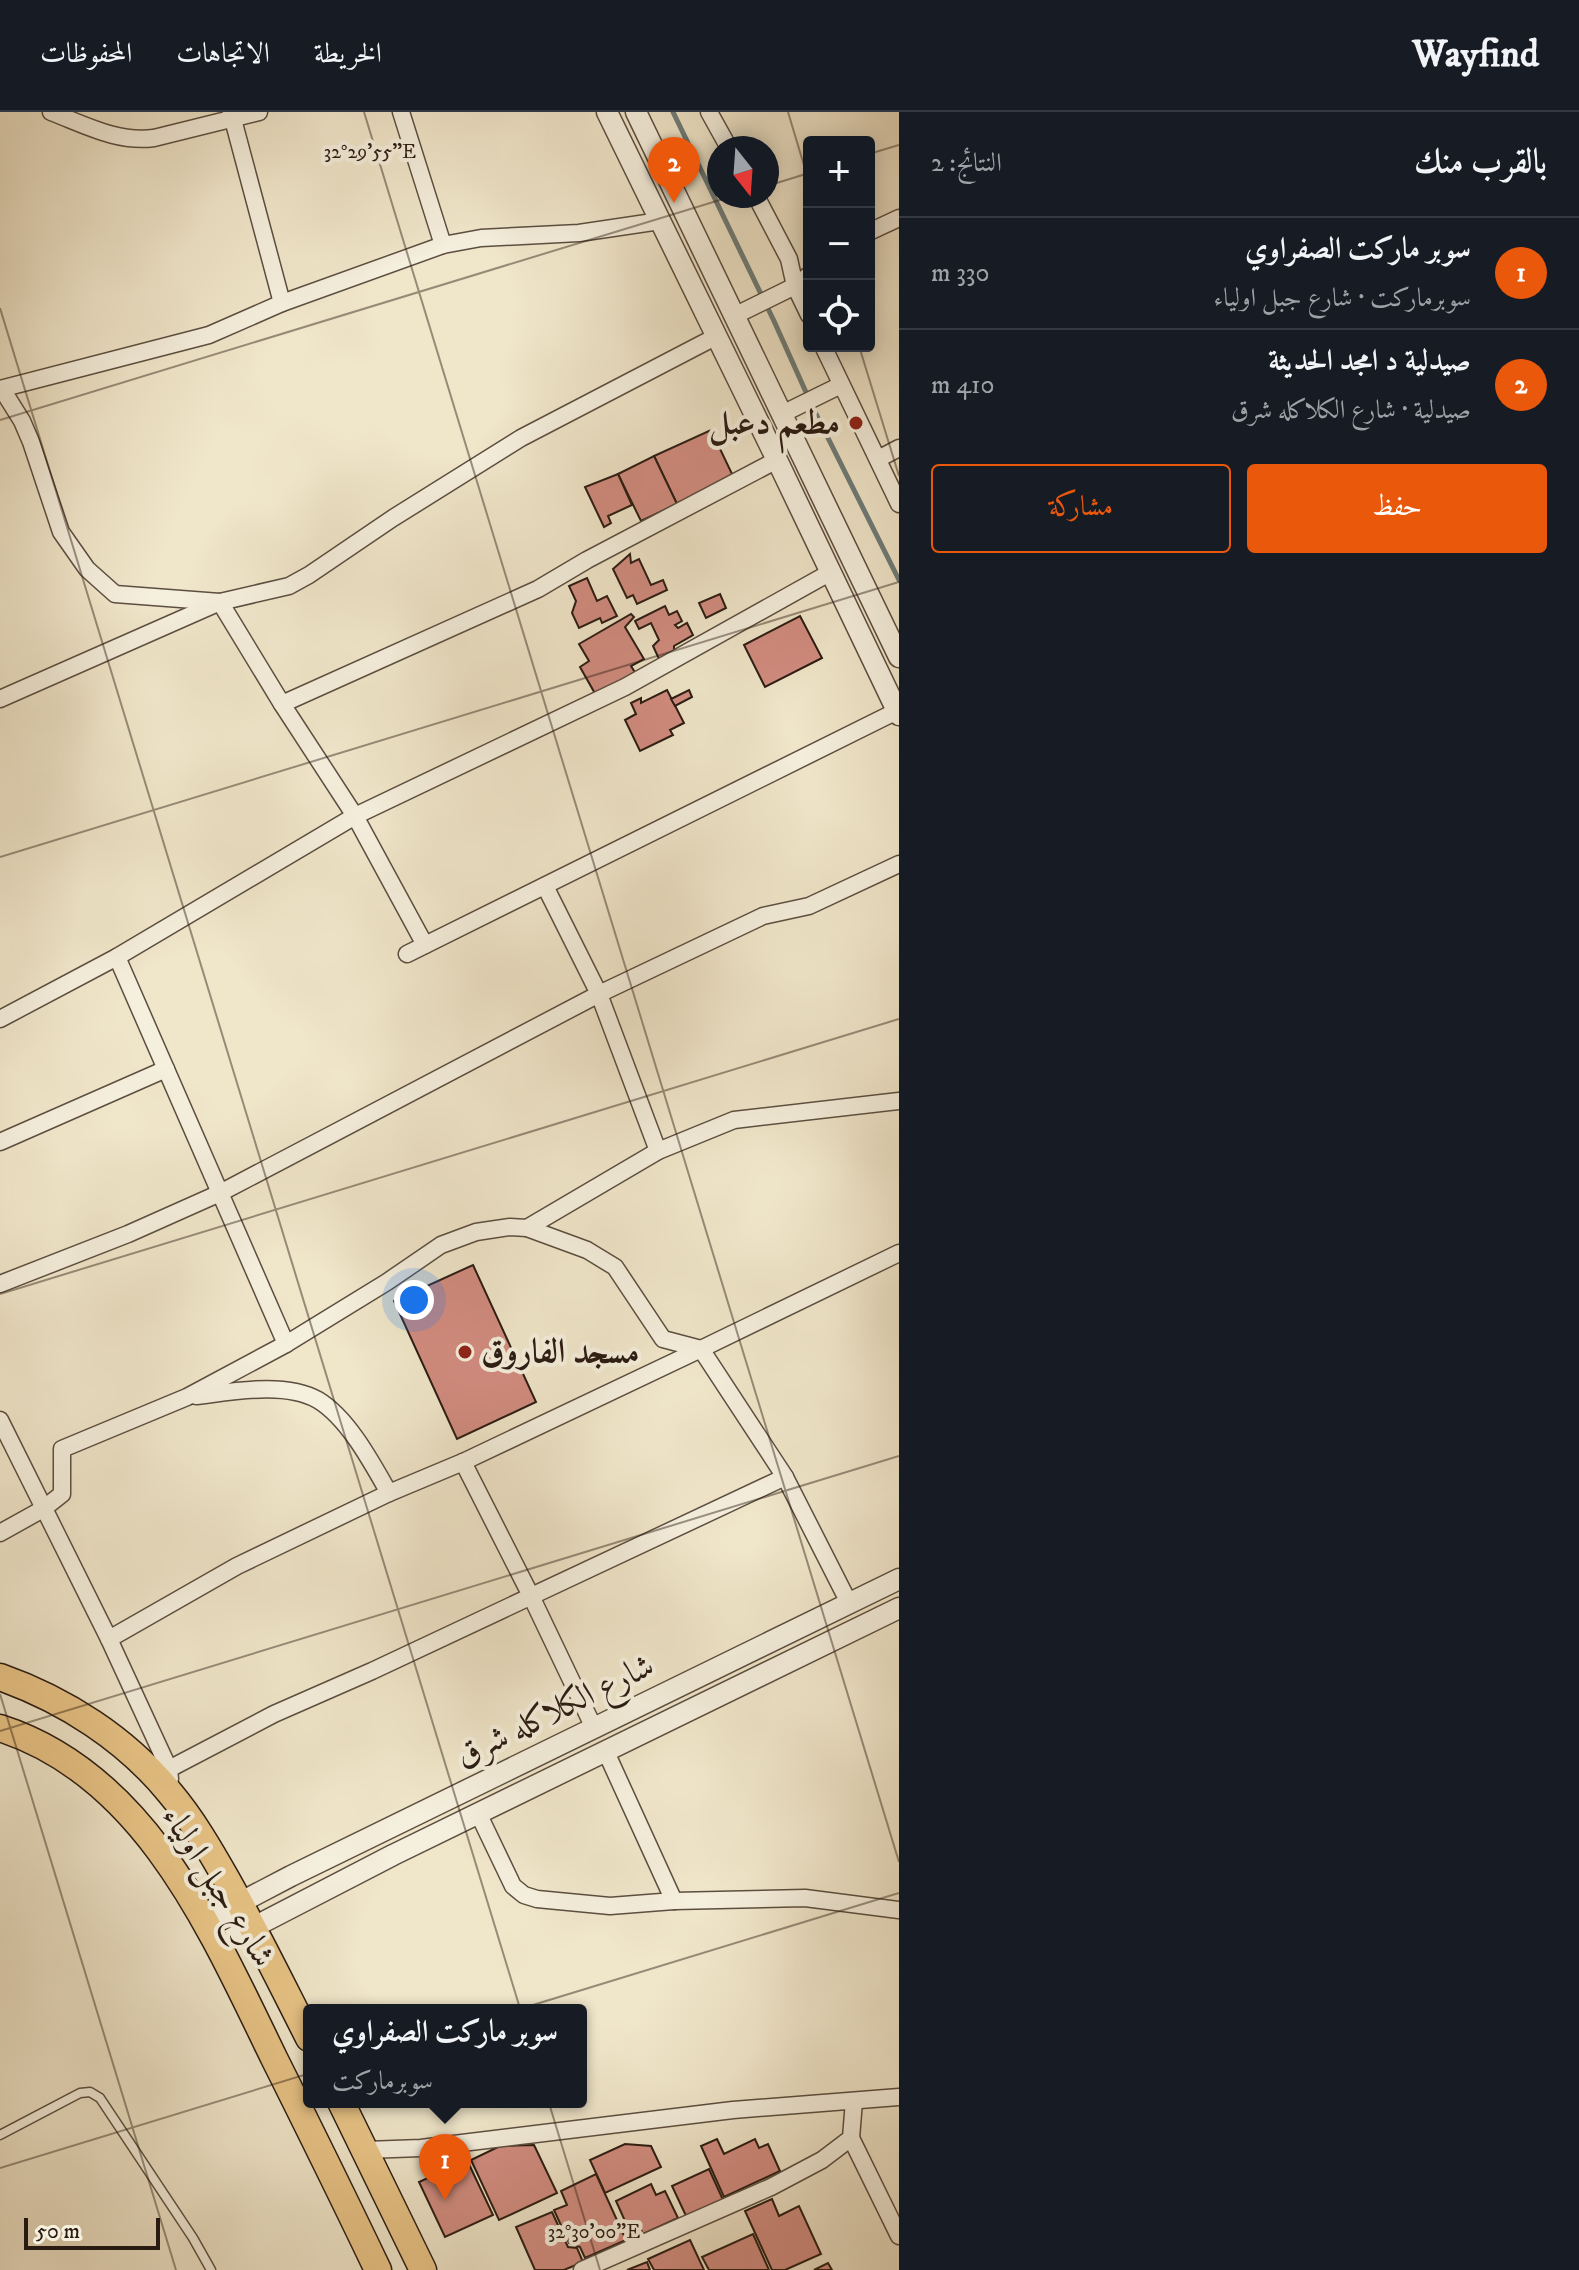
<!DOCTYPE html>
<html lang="ar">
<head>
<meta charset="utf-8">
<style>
  body { margin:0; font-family:"IM FELL DW Pica",Amiri,serif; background:#20242c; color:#f1f3f6; direction:rtl }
  .controls { position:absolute; right:24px; top:24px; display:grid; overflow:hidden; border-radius:8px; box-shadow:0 4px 20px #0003 }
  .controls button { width:72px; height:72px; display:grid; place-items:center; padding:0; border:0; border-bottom:2px solid #363941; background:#171b24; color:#f1f3f6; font:40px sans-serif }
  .compass { position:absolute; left:707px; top:24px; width:72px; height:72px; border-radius:50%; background:#171b24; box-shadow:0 4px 20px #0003; rotate:163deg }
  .scale { position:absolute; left:24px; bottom:20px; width:136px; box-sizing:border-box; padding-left:8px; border:4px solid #2a1b12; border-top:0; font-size:22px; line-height:28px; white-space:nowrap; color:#2a1b12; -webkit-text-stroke:6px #f5efdd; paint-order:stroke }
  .you { position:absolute; left:414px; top:1188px; width:28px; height:28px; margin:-20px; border:6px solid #fff; border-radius:50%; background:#1a73e8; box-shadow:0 0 0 12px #1a73e833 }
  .badge { display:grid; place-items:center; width:52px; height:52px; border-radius:50%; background:#ea580c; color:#fff; font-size:26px; font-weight:700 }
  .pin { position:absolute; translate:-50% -66px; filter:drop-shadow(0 2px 4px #0008) }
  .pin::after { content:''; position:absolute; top:42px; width:28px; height:24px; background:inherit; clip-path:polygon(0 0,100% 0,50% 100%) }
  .popup { position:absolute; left:303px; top:1892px; width:284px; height:104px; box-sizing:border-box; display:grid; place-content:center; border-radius:8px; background:#171b24; filter:drop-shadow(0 2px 6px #0005); font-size:26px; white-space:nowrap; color:#9ea1a6 }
  .popup b { font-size:30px; color:#f1f3f6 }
  .popup::after { content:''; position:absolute; left:50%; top:100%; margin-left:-16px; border:16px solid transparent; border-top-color:#171b24 }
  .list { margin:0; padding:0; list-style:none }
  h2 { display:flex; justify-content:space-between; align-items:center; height:104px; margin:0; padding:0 32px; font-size:34px }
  h2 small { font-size:26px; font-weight:400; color:#9ea1a6 }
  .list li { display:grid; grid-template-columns:52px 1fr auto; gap:24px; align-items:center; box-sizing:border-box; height:112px; padding:0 32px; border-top:2px solid #363941 }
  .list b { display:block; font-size:30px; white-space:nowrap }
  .list p { margin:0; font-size:26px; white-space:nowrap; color:#9ea1a6 }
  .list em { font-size:26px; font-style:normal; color:#9ea1a6 }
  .actions { display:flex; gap:16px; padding:24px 32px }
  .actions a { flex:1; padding:18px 0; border:2px solid #ea580c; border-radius:8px; text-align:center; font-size:28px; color:#ea580c }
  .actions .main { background:#ea580c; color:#fff }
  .icon { flex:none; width:44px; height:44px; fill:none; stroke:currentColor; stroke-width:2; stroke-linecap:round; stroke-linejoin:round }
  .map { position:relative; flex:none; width:899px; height:2158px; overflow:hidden; direction:ltr }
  header { display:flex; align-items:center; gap:48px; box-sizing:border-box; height:112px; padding:0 40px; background:#171b24; border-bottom:2px solid #363941 }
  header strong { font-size:38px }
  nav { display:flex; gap:44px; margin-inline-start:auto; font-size:28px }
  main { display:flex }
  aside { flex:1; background:#171b24 }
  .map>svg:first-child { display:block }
</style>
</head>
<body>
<header>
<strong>Wayfind</strong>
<nav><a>الخريطة</a><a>الاتجاهات</a><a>المحفوظات</a></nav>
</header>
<main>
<aside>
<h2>بالقرب منك<small>النتائج: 2</small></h2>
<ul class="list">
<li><span class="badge">1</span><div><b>سوبر ماركت الصفراوي</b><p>سوبرماركت · شارع جبل اولياء</p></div><em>330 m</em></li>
<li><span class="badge">2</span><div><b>صيدلية د امجد الحديثة</b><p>صيدلية · شارع الكلاكله شرق</p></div><em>410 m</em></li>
</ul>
<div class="actions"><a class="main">حفظ</a><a>مشاركة</a></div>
</aside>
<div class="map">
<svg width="899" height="2158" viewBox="0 0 899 2158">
  <rect width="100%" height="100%" fill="#f0e6ca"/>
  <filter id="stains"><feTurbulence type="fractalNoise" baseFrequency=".0025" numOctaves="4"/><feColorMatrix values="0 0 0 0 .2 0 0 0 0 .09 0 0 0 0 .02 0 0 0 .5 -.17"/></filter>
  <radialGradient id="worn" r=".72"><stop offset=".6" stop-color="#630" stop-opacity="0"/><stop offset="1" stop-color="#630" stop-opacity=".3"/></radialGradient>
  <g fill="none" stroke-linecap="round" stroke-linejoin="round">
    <path stroke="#6f7d79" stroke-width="5" d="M673 0 774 209 814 298 899 468"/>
  </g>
  <g fill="#d28c80" stroke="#2a1b12" stroke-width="2">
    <path d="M711 318 733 364 677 392 654 344Z"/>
    <path d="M654 344 677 392 641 409 618 362Z"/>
    <path d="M618 362 632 393 608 404 611 411 604 415 585 375Z"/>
    <path d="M630 442 631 451 639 447 651 473 663 468 667 478 637 492 633 483 627 486 613 457Z"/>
    <path d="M587 466 597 489 607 484 617 504 602 511 600 506 579 516 572 501 576 489 569 474Z"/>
    <path d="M720 482 726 496 706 506 699 491Z"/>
    <path d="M665 494 669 503 677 499 682 509 675 513 678 516 687 511 693 523 674 534V540L659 547 653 534 659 528 651 511 639 517 635 509Z"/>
    <path d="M631 502 634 505 625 515 644 547 631 554 636 562 597 585 580 555 589 549 579 532Z"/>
    <path d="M800 504 822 546 765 575 744 533Z"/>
    <path d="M667 578 684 611 670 618 673 623 640 639 625 608 636 602 631 591 641 586V591Z"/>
    <path d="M689 578 692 585 675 594 671 587Z"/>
    <path d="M473 1153 536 1290 457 1327 394 1189Z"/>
    <path d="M717 2027 724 2042 755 2027 759 2036 768 2032 780 2059 724 2085 701 2034Z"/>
    <path d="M625 2032 651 2034 661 2055 605 2081 590 2048Z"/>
    <path d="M534 2033 557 2081 499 2108 471 2048 500 2034Z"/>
    <path d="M467 2048 493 2103 445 2125 419 2070Z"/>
    <path d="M709 2057 724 2090 687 2106 672 2074Z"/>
    <path d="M596 2062 626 2128 585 2146 580 2135 569 2131 554 2098 567 2093 561 2079Z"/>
    <path d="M651 2072 656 2083 665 2079 678 2106 643 2122 639 2114 629 2118 616 2089Z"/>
    <path d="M772 2087 779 2104 799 2094 821 2142 785 2158H772L745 2099Z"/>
    <path d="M552 2100 568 2135 577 2136 583 2150 564 2158H535L516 2115Z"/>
    <path d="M753 2122 769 2158H709L702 2145Z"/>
    <path d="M690 2128 704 2158H654L648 2147Z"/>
    <path d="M647 2150 650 2158H627Z"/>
    <path d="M828 2151 832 2158H814Z"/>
  </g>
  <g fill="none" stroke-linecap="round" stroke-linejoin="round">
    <defs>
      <path id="service" d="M0 2023 80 1981 90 1980 100 1986 193 2126 211 2158"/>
      <g id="minor">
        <path d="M51 0C85 13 118 31 154 26L259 0"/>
        <path d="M231 0 282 191"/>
        <path d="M401 0 443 133"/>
        <path d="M709 0 729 36"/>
        <path d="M756 84 789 147 795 174 809 203"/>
        <path d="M869 120 899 106"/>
        <path d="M734 204 795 174 809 163"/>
        <path d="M823 234 899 392"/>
        <path d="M0 277 209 223 282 191 443 133 481 126 579 121 660 109"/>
        <path d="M2 277 22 309 31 330 61 420 87 457 115 482 220 490 282 592 355 704 425 833"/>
        <path d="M782 302 841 273"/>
        <path d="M878 347 899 336"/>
        <path d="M0 587 220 490 289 474 309 463 393 406 521 326 717 224"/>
        <path d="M282 592 538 477 587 448 777 348"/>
        <path d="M545 774 599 882 658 1039"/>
        <path d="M407 842 897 599"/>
        <path d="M117 845 286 1232"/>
        <path d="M0 907 117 845 355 704 625 575 831 460"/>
        <path d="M0 1030 166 957"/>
        <path d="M527 1116 658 1039 734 1008 899 989"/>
        <path d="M0 1172 128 1122 220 1081 599 882 763 804 809 794 899 752"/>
        <path d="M196 1284C231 1280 285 1269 318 1288 348 1306 372 1351 389 1381L463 1350 701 1237 899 1141"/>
        <path d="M0 1308 109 1527 169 1657 170 1667"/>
        <path d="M463 1350 531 1484 594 1616"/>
        <path d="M0 1421 43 1397 62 1382V1337L187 1285 286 1232 387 1170 441 1133 476 1120 510 1115 527 1116 587 1138 615 1155 663 1227 701 1237 785 1365 849 1491"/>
        <path d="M109 1527 237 1454 389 1381"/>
        <path d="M606 1640 674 1789"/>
        <path d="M169 1657 274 1602 372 1559 785 1365"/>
        <path d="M479 1703 513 1774 524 1783 537 1787 610 1794 674 1789 805 1786 899 1798"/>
        <path d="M851 2026 899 2124"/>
        <path d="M366 2038 421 2036 733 1998 899 1985"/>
        <path d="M582 2158 771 2075 822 2048 851 2026 854 1989"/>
      </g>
      <g id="tertiary">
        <path d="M607 0 777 348 899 603"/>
        <path d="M636 0 899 545"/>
        <path d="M205 1809 291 1764 899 1467"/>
        <path d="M219 1833 393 1743 899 1496"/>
      </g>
      <g id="trunk">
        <path d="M0 1565C65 1588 126 1627 170 1681 192 1707 210 1738 227 1768 256 1820 282 1873 309 1926"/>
        <path d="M0 1616C146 1663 212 1819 274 1946 309 2016 344 2087 378 2158"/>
        <path d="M341 1990 423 2158"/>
      </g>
    </defs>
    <use href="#service" stroke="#5c4e40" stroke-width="11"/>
    <use href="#minor" stroke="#5c4e40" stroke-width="19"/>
    <use href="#tertiary" stroke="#5c4e40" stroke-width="23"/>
    <use href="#trunk" stroke="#2a1b12" stroke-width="29"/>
    <use href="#service" stroke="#f5efdd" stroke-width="8"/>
    <use href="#minor" stroke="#f5efdd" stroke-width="16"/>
    <use href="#tertiary" stroke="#f5efdd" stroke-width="20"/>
    <use href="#trunk" stroke="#e8c385" stroke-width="26"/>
  </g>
  <path fill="none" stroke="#2a1b12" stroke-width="2" stroke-opacity="0.45" d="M364 0 899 1750M788 0 809 70M869 42 899 33M767 74 809 61M0 196 600 2158M859 234 899 364M0 308 733 84M0 745 899 470M0 1182 899 907M0 1582 176 2158M0 1619 899 1344M0 2056 899 1781"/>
  <g fill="#8f2418" stroke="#f5efdd" stroke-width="3">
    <circle cx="856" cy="311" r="8"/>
    <circle cx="465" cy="1240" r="8"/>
  </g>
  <g text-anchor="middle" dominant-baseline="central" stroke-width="8" stroke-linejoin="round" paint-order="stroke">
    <g font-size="34" font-weight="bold" fill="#2a1b12" stroke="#f5efdd" text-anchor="end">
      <text x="840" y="311">مطعم دعبل</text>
      <text x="481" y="1240" text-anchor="start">مسجد الفاروق</text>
    </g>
    <g font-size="34" fill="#2a1b12" stroke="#f5efdd">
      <text transform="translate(555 1599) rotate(-26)">شارع الكلاكله شرق</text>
      <text transform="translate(218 1775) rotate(58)">شارع جبل اولياء</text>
    </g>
  </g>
  <g font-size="20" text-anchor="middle" fill="#2a1b12" stroke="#f5efdd" stroke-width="8" stroke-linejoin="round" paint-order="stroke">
    <text x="370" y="46">32°29'55"E</text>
    <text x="594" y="2126">32°30'00"E</text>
  </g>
  <rect width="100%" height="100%" filter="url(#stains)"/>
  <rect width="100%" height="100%" fill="url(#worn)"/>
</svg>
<div class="controls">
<button>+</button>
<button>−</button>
<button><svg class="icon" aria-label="locate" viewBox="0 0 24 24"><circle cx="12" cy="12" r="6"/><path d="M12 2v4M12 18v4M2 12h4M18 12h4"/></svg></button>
</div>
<svg class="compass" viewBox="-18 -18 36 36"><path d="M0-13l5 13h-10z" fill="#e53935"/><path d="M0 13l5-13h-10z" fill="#9ea1a6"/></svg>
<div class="scale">50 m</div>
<div class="you"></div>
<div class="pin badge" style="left:445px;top:2088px">1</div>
<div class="popup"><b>سوبر ماركت الصفراوي</b>سوبرماركت</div>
<div class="pin badge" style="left:674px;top:91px">2</div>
</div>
</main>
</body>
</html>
